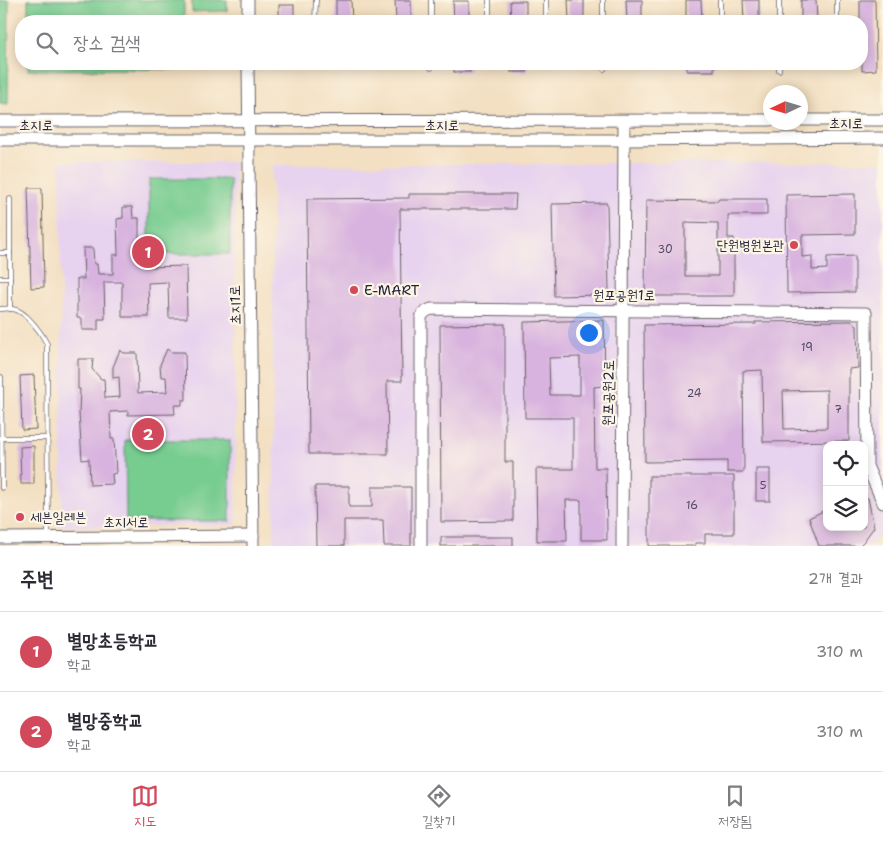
<!DOCTYPE html>
<html lang="ko">
<head>
<meta charset="utf-8">
<style>
  body { margin:0; font-family:"Shantell Sans","Poor Story",sans-serif; background:#f7f7f7; color:#2b2b33 }
  .controls { position:absolute; right:15px; bottom:15px; display:grid; overflow:hidden; border-radius:10px; box-shadow:0 2px 12px #0003 }
  .controls button { width:45px; height:45px; display:grid; place-items:center; padding:0; border:0; border-bottom:1px solid #e1e1e2; background:#fff; color:#2b2b33; font:25px sans-serif }
  .compass { position:absolute; left:763px; top:85px; width:45px; height:45px; border-radius:50%; background:#fff; box-shadow:0 2px 12px #0003; rotate:266deg }
  .you { position:absolute; left:588px; top:332px; width:18px; height:18px; margin:-12px; border:4px solid #fff; border-radius:50%; background:#1a73e8; box-shadow:0 0 0 8px #1a73e833 }
  .badge { display:grid; place-items:center; width:32px; height:32px; border-radius:50%; background:#d1495b; color:#fff; font-size:16px; font-weight:700 }
  .pin { position:absolute; translate:-50% -50%; border:2px solid #fff; box-shadow:0 1px 5px #0006 }
  .list { margin:0; padding:0; list-style:none }
  h2 { display:flex; justify-content:space-between; align-items:center; height:65px; margin:0; padding:0 20px; font-size:21px }
  h2 small { font-size:16px; font-weight:400; color:#7c7c81 }
  .list li { display:grid; grid-template-columns:32px 1fr auto; gap:15px; align-items:center; box-sizing:border-box; height:80px; padding:0 20px; border-top:1px solid #e1e1e2 }
  .list b { display:block; font-size:19px; white-space:nowrap }
  .list p { margin:0; font-size:16px; white-space:nowrap; color:#7c7c81 }
  .list em { font-size:16px; font-style:normal; color:#7c7c81 }
  .icon { flex:none; width:28px; height:28px; fill:none; stroke:currentColor; stroke-width:2; stroke-linecap:round; stroke-linejoin:round }
  .map { position:relative; flex:none; width:883px; height:546px; overflow:hidden }
  .search { position:absolute; background:#fff; box-shadow:0 2px 12px #0003; left:15px; right:15px; top:15px; height:55px; display:flex; align-items:center; gap:12px; box-sizing:border-box; padding:0 18px; border-radius:20px; color:#7c7c81; font-size:19px }
  .sheet { height:225px; background:#fff }
  nav { display:flex; justify-content:space-around; align-items:center; box-sizing:border-box; height:70px; border-top:1px solid #e1e1e2; background:#fff; font-size:14px; color:#7c7c81 }
  nav a { display:grid; justify-items:center; gap:2px }
  nav .on { color:#d1495b }
  .map>svg:first-child { display:block }
</style>
</head>
<body>
<div class="map">
<svg width="883" height="546" viewBox="0 0 883 546">
  <rect width="100%" height="100%" fill="#fcf5e5"/>
  <filter id="ink" filterUnits="userSpaceOnUse"><feTurbulence type="fractalNoise" baseFrequency=".02" numOctaves="2"/><feDisplacementMap in="SourceGraphic" scale="10" xChannelSelector="R" yChannelSelector="G"/><feConvolveMatrix kernelMatrix="1 2 1 2 8 2 1 2 1" color-interpolation-filters="sRGB"/></filter>
  <filter id="wash" filterUnits="userSpaceOnUse"><feTurbulence type="fractalNoise" baseFrequency=".0096" numOctaves="4" result="noise"/><feDisplacementMap in="SourceGraphic" scale="20" xChannelSelector="R" yChannelSelector="G"/><feGaussianBlur stdDeviation="1.12" result="paint"/><feColorMatrix in="noise" values="0 0 0 0 0 0 0 0 0 0 0 0 0 0 0 0 0 1.4 0 .05"/><feComposite in="paint" operator="in"/></filter>
  <g filter="url(#wash)">
    <rect width="100%" height="100%" fill="#f3dfc1"/>
    <g fill="#e7d2ef" fill-rule="evenodd">
      <path d="M60 162H235L236 525 62 527Z"/>
      <path d="M883 162V533L869 546H274L272 165ZM827 445H864V527H827Z"/>
    </g>
    <g fill="#77cc90" stroke="#4c7766">
      <path d="M0 0H9L8 104 0 103Z"/>
      <rect x="28" y="0" width="156" height="21"/>
      <path d="M192 0H227V11L192 12Z"/>
      <path d="M28 64H183V69L28 70Z"/>
      <path d="M149 179H230V254H160L159 238H149Z"/>
      <path d="M125 440H230V521H126Z"/>
    </g>
    <g id="blocks">
      <g fill="#d8b3df" fill-rule="evenodd">
        <path d="M336 0H351L352 21H336Z"/>
        <path d="M395 0H411V21H396Z"/>
        <path d="M568 0H584V21H569Z"/>
        <path d="M626 0H642V21H627Z"/>
        <path d="M686 0H701L702 21H686Z"/>
        <path d="M743 0H759V21H744Z"/>
        <path d="M801 0H816L817 21H801Z"/>
        <path d="M860 0H875L876 70 862 71V21H860Z"/>
        <path d="M453 1H469V21H454Z"/>
        <path d="M510 1H526V21H511Z"/>
        <rect x="279" y="5" width="15" height="16"/>
        <rect x="454" y="64" width="16" height="8"/>
        <rect x="511" y="64" width="16" height="8"/>
        <rect x="687" y="64" width="27" height="7"/>
        <path d="M28 188H42L44 287 31 288Z"/>
        <path d="M409 194H516L515 209H400L402 381H387L388 454H309L307 199 409 198Z"/>
        <path d="M855 194V234L802 235V257L812 256V270L827 269V257L855 256V292L787 293 786 195Z"/>
        <path d="M718 199H767V215H728V238H734V296H651L645 290 646 200 718 201ZM685 222 718 223V276H685Z"/>
        <path d="M607 203 609 290 603 295 554 296 552 204Z"/>
        <path d="M123 207H132L133 218H139V253H145L146 267 186 266 187 318H169L168 282 148 283 149 317H122V282H104L105 319H98V330H82V318H77V279H84L83 248H93L94 264H97L98 274H113V255H118L117 219 123 218Z"/>
        <path d="M604 320 605 386 594 387 595 468H606L607 540H581V500H566L567 541H537L536 469H573V418H525L524 322ZM580 357V395H550L549 358Z"/>
        <path d="M851 321 857 326 858 368 849 369V441L763 442 762 370 743 371 744 472H727V461L645 462 644 325 756 324 755 322ZM827 390V428L784 429 783 391Z"/>
        <path d="M505 324V462H513V521L441 522 440 325Z"/>
        <path d="M167 349 171 352H185L186 400H182V405H174L175 414 128 415V411L110 412 111 439H114L116 473 112 474 113 484 90 485 89 459 82 460 79 413 80 389H78V359H93L92 369 101 379H104L105 398 120 397 119 377 113 378V367L120 350 124 353H137L138 393 167 392 166 377H161L160 365Z"/>
        <path d="M34 375 36 429 22 430 20 376Z"/>
        <path d="M34 446V484H21L20 447Z"/>
        <rect x="756" y="469" width="14" height="32"/>
        <path d="M649 476H734V534H705V543H695V546H649Z"/>
        <path d="M315 486H349V507H372V487H411V546H384L383 520H344V546H316Z"/>
        <path d="M864 498H868L874 527 864 541 859 546H819L809 518 827 509V527H864Z"/>
        <rect x="441" y="537" width="72" height="9"/>
      </g>
    </g>
  </g>
  <g filter="url(#ink)">
    <use href="#blocks" fill-opacity="0" stroke="#6b646a" stroke-width="1"/>
    <g fill="none" stroke-linecap="round" stroke-linejoin="round">
      <defs>
        <g id="lane">
          <path d="M603 0V21"/>
          <path d="M720 0V21"/>
          <path d="M779 0V21"/>
          <path d="M837 0V21"/>
          <path d="M315 21 316 0"/>
          <path d="M431 21V0"/>
          <path d="M489 21V0"/>
          <path d="M546 21V0"/>
          <path d="M604 64V69"/>
          <path d="M779 64V70"/>
          <path d="M431 68V64"/>
          <path d="M10 199V309"/>
          <path d="M0 253H10"/>
          <path d="M0 278H10"/>
          <path d="M0 309C4 309 9 308 13 309 26 311 41 332 47 344L48 535"/>
          <path d="M1 377 2 488"/>
          <path d="M0 438H48"/>
        </g>
        <g id="secondary">
          <path d="M248 0V21"/>
          <path d="M248 64 253 546"/>
          <path d="M800 120H883"/>
          <path d="M0 121 770 120"/>
          <path d="M0 140H624L883 138"/>
          <path d="M0 538 253 536"/>
          <path d="M421 546V317L425 312 431 309 866 313 867 466 883 503"/>
          <path d="M622 546 624 121"/>
        </g>
      </defs>
      <use href="#lane" stroke="#6b646a" stroke-width="5.5"/>
      <use href="#secondary" stroke="#6b646a" stroke-width="13"/>
      <use href="#lane" stroke="#fff" stroke-width="4"/>
      <use href="#secondary" stroke="#fff" stroke-width="11"/>
    </g>
  </g>
  <g fill="#d1495b" stroke="#fcf5e5" stroke-width="2">
    <circle cx="794" cy="245" r="5"/>
    <circle cx="354" cy="290" r="5"/>
    <circle cx="20" cy="517" r="5"/>
  </g>
  <g text-anchor="middle" dominant-baseline="central" stroke-width="4.5" stroke-linejoin="round" paint-order="stroke">
    <g font-size="11" fill="#504664">
      <text x="665" y="249">30</text>
      <text x="807" y="347">19</text>
      <text x="694" y="393">24</text>
      <text x="838" y="409">7</text>
      <text x="763" y="485">5</text>
      <text x="692" y="505">16</text>
    </g>
    <g font-size="14" fill="#22223b" stroke="#fcf5e5">
      <text x="846" y="123">초지로</text>
      <text x="36" y="125">초지로</text>
      <text x="442" y="125">초지로</text>
      <text x="624" y="295">원포공원1로</text>
      <text transform="translate(235 305) rotate(-91)">초지1로</text>
      <text transform="translate(608 393) rotate(-89)">원포공원2로</text>
      <text x="126" y="522">초지서로</text>
    </g>
    <g font-size="14" fill="#22223b" stroke="#fcf5e5" text-anchor="start">
      <text x="784" y="245" text-anchor="end">단원병원본관</text>
      <text x="364" y="290">E-MART</text>
      <text x="30" y="517">세븐일레븐</text>
    </g>
  </g>
</svg>
<div class="controls">
<button><svg class="icon" aria-label="locate" viewBox="0 0 24 24"><circle cx="12" cy="12" r="6"/><path d="M12 2v4M12 18v4M2 12h4M18 12h4"/></svg></button>
<button><svg class="icon" aria-label="layers" viewBox="0 0 24 24"><path d="M12 4l9 5-9 5-9-5zM3 14l9 5 9-5"/></svg></button>
</div>
<svg class="compass" viewBox="-18 -18 36 36"><path d="M0-13l5 13h-10z" fill="#e53935"/><path d="M0 13l5-13h-10z" fill="#7c7c81"/></svg>
<div class="you"></div>
<div class="pin badge" style="left:148px;top:252px">1</div>
<div class="pin badge" style="left:148px;top:434px">2</div>
<div class="search"><svg class="icon" aria-label="search" viewBox="0 0 24 24"><circle cx="10" cy="10" r="6"/><path d="M15 15l6 6"/></svg>장소 검색</div>
</div>
<section class="sheet">
<h2>주변<small>2개 결과</small></h2>
<ul class="list">
<li><span class="badge">1</span><div><b>별망초등학교</b><p>학교</p></div><em>310 m</em></li>
<li><span class="badge">2</span><div><b>별망중학교</b><p>학교</p></div><em>310 m</em></li>
</ul>
</section>
<nav>
<a class="on"><svg class="icon" aria-label="map" viewBox="0 0 24 24"><path d="M3 6l6-2 6 2 6-2v14l-6 2-6-2-6 2zM9 4v14M15 6v14"/></svg>지도</a>
<a><svg class="icon" aria-label="directions" viewBox="0 0 24 24"><path d="M12 3l9 9-9 9-9-9zM9 14v-3h6M13 9l2 2-2 2"/></svg>길찾기</a>
<a><svg class="icon" aria-label="saved" viewBox="0 0 24 24"><path d="M7 4h10v16l-5-4-5 4z"/></svg>저장됨</a>
</nav>
</body>
</html>
